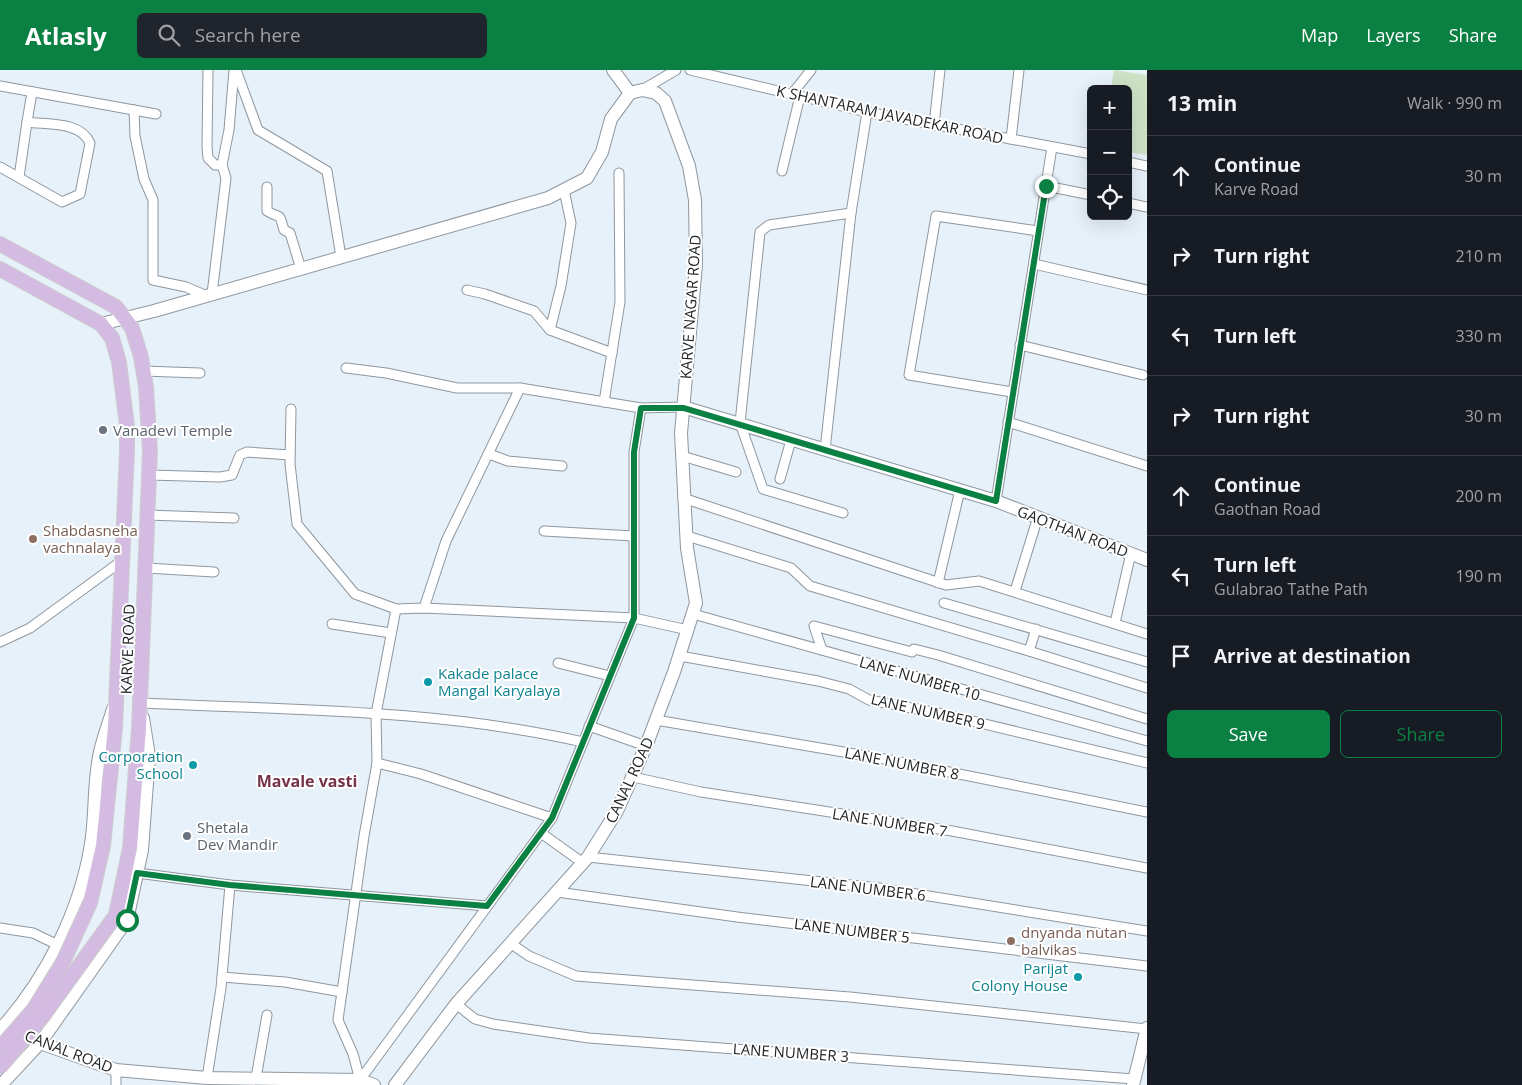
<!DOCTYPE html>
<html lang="en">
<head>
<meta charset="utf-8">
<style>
  body { margin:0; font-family:"Open Sans",sans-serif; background:#20242c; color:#f1f3f6 }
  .controls { position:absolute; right:15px; top:15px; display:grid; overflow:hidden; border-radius:8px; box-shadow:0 5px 20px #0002 }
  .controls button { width:45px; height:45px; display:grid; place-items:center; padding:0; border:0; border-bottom:1px solid #363941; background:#171b24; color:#f1f3f6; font:25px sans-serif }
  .stop { position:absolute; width:15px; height:15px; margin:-11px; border:4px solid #0b8043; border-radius:50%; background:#fff }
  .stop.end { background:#0b8043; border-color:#fff; box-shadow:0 1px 5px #0008 }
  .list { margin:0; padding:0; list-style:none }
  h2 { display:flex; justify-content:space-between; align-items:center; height:65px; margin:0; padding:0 20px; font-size:21px }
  h2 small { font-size:16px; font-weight:400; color:#9ea1a6 }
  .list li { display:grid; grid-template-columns:32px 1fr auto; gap:15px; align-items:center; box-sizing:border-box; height:80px; padding:0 20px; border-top:1px solid #363941 }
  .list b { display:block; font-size:19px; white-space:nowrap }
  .list p { margin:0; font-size:16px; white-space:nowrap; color:#9ea1a6 }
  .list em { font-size:16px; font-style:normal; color:#9ea1a6 }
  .actions { display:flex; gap:10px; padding:15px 20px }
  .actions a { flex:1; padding:11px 0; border:1px solid #0b8043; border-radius:8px; text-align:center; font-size:18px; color:#0b8043 }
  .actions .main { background:#0b8043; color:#fff }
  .icon { flex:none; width:28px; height:28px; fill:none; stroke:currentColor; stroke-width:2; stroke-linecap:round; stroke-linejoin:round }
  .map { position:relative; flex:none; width:1147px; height:1015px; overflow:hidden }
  header { display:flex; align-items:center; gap:30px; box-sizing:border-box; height:70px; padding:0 25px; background:#0b8043; color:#fff }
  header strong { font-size:24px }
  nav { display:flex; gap:28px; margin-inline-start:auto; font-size:18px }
  .search { width:350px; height:45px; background:#20242c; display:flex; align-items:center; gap:12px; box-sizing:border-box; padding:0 18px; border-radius:8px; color:#9ea1a6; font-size:19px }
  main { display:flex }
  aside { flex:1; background:#171b24 }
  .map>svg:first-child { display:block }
</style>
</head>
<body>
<header>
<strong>Atlasly</strong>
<div class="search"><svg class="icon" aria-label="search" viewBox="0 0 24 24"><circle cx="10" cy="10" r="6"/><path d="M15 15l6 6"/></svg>Search here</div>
<nav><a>Map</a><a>Layers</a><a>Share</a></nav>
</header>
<main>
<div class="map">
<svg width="1147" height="1015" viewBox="0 0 1147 1015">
  <rect width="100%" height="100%" fill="#e7f1fa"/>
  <path fill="#cde2c5" d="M1114 0 1147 5V85L1128 82V19H1111Z"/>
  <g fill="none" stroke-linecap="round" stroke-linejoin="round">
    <defs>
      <g id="street">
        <path d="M208 0 207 77 208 88 215 95H222L229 60 234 0"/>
        <path d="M236 0 258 60 327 101 341 187"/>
        <path d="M690 0 867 42 1091 84"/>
        <path d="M0 16 156 44"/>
        <path d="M642 20 676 0"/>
        <path d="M792 24 811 0"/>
        <path d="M134 40 135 66 144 109 153 130V210L186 217 207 226"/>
        <path d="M934 55 940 0"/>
        <path d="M1011 69 1019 0"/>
        <path d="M1128 92 1147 96"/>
        <path d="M0 97 62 132 80 124 90 73C80 51 48 55 27 52L32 22"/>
        <path d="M782 101 800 26"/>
        <path d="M19 107 27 52"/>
        <path d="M1046 116 1091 125"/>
        <path d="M267 117V141C282 150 278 140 284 160L290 163 301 199"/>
        <path d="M1128 133 1147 137"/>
        <path d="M1034 194 1147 220"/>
        <path d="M467 220 485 224 534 241 550 260 612 283"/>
        <path d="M212 224 226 108 222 95"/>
        <path d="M550 260 561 216 571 153 564 120"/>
        <path d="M1020 275 1143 305"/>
        <path d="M346 298 386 303 457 318H520L641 338 683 337"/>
        <path d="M143 301 200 303"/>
        <path d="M1012 322 909 305 936 146 1038 161"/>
        <path d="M604 332 620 232 619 103"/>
        <path d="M291 339 290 394 297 454 355 524 396 539 424 538 634 548 688 560"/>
        <path d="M1008 352 1147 396"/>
        <path d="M825 380 851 143 867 42"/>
        <path d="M489 384 508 391 562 396"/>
        <path d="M682 386 736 402"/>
        <path d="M149 405 220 407 232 405 240 385 247 382 290 385"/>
        <path d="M780 409 791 370"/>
        <path d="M683 428 946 515 979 511 1147 564"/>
        <path d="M996 431 1052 77"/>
        <path d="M843 443 763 419 740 353 760 162 769 155 851 143"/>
        <path d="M147 445 234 448"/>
        <path d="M544 461 634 466"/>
        <path d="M687 466 791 498 810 516 1029 581 1036 559"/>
        <path d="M146 498 214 502"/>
        <path d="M938 513 960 420"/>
        <path d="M1015 521 1038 447"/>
        <path d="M944 533 1147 592"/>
        <path d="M424 538 446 471 520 318"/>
        <path d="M693 544 1147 671"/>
        <path d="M1115 553 1131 483"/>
        <path d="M332 554 391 563"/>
        <path d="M0 572 30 558 123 490"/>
        <path d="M822 580 814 556 912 582 914 579 938 585 1147 649"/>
        <path d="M1029 581 1147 618"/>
        <path d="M680 586 818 611 849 619 869 630 943 644 1147 693"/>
        <path d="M558 593 610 606"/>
        <path d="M141 633C289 640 438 639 583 672"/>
        <path d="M656 650 890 690 1147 742"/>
        <path d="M589 656 646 676"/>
        <path d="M377 693 421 704 552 748"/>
        <path d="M633 707 701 722 952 761 1147 798"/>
        <path d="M541 763 583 793"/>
        <path d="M588 787 879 818 1147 861"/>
        <path d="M137 803 230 815 487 836"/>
        <path d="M557 822 737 847 1147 896"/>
        <path d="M0 858 33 863 58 875"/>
        <path d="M510 873 529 886 576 906 850 927 1147 959"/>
        <path d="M222 907 285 912 342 922"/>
        <path d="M456 934 475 949 493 954 589 968 1134 1009"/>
        <path d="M207 1008 221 918 230 815"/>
        <path d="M256 1008 267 945"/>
        <path d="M360 1010 552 748 634 548V382L641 338"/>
        <path d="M360 1010 353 984 338 950 364 766 377 693 376 644 396 539"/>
        <path d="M116 1015V1000"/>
      </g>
      <g id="secondary">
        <path d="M613 0 630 23"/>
        <path d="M101 254 154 241 548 128 587 108 602 82 611 49 630 23"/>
        <path d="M683 337 996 431 1147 490"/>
        <path d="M4 955 40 973 116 1000 207 1008 360 1010 374 1015"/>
        <path d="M0 960C46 909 80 842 91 774 96 744 93 712 100 682 103 668 109 653 113 639"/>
        <path d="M1 1015 40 973 127 850 142 780 149 686 143 648"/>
        <path d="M395 1015 456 934 588 787 617 741 646 676 674 602 696 533 687 478 681 363 696 195 695 130 689 96 665 31 656 23 642 20 630 23"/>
        <path d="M1133 1015 1147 958"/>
      </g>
      <g id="primary">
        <path d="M0 174 116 237 132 258 141 287 146 317 150 381 139 658 130 778 116 845"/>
        <path d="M0 199 101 254 112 268 119 292 127 356V381L115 658 103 776 90 833"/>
      </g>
    </defs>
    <use href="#street" stroke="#8e979f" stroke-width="11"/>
    <use href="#secondary" stroke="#8e979f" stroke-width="14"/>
    <use href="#primary" stroke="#cececf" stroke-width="16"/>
    <use href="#street" stroke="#fff" stroke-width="9"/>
    <use href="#secondary" stroke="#fff" stroke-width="12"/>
    <use href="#primary" stroke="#d4bbe1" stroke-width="14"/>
    <defs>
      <g id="primary-bridge">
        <path d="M0 978 34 939 63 892 90 833"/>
        <path d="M0 997 43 946 116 845"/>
      </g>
    </defs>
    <use href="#primary-bridge" stroke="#cececf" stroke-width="16" stroke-linecap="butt"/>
    <use href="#primary-bridge" stroke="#d4bbe1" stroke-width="14"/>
  </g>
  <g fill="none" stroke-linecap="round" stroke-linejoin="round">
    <path stroke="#0b8043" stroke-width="6" d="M127 850 137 803 230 815 487 836 552 748 634 548V382L641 338H684L996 431 1046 116"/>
  </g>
  <g fill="#6b7280" stroke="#fff" stroke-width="2">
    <circle cx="103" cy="360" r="5"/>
    <circle cx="187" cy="766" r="5"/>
  </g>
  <g fill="#8d6e63" stroke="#fff" stroke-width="2">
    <circle cx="33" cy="469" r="5"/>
    <circle cx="1011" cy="871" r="5"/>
  </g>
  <g fill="#0f9aa8" stroke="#fff" stroke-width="2">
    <circle cx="428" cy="612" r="5"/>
    <circle cx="193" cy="695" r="5"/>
    <circle cx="1078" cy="907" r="5"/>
  </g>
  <g text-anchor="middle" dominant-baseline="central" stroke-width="4" stroke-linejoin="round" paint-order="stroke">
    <g font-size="15" fill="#1e2225" stroke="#fff">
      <text transform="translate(890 44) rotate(12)">K SHANTARAM JAVADEKAR ROAD</text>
      <text transform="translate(690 237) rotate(-86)">KARVE NAGAR ROAD</text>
      <text transform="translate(1073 461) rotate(21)">GAOTHAN ROAD</text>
      <text transform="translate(127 579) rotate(-88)">KARVE ROAD</text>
      <text transform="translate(920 608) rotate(16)">LANE NUMBER 10</text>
      <text transform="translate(928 641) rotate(13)">LANE NUMBER 9</text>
      <text transform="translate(902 693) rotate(11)">LANE NUMBER 8</text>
      <text transform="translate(629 710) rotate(-65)">CANAL ROAD</text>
      <text transform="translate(890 752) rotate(9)">LANE NUMBER 7</text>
      <text transform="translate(868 818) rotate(7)">LANE NUMBER 6</text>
      <text transform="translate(852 860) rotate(7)">LANE NUMBER 5</text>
      <text transform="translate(69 981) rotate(21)">CANAL ROAD</text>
      <text transform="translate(791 982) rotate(4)">LANE NUMBER 3</text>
    </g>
    <g font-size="15" fill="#5b616d" stroke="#fff" text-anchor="start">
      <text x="113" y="360">Vanadevi Temple</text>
      <text x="197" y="757">Shetala<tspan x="197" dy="17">Dev Mandir</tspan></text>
    </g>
    <g font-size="15" fill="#785e54" stroke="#fff" text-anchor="start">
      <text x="43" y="460">Shabdasneha<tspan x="43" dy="17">vachnalaya</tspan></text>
      <text x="1021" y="862">dnyanda nutan<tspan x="1021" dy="17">balvikas</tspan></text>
    </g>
    <g font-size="15" fill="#0d838f" stroke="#fff" text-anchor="end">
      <text x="438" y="603" text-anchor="start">Kakade palace<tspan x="438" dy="17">Mangal Karyalaya</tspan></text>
      <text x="183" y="686">Corporation<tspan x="183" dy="17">School</tspan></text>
      <text x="1068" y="898">Parijat<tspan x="1068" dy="17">Colony House</tspan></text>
    </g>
    <g font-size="16" font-weight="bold" fill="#76324b" stroke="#fff">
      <text x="307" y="711">Mavale vasti</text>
    </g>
  </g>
</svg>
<div class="controls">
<button>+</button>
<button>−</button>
<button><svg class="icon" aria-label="locate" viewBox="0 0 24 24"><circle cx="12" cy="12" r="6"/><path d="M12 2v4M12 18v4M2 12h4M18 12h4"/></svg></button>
</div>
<div class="stop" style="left:127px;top:850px"></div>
<div class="stop end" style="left:1046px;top:116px"></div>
</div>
<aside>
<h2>13 min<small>Walk · 990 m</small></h2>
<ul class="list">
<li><svg class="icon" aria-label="ahead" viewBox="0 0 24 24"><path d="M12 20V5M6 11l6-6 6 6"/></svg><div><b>Continue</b><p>Karve Road</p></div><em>30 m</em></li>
<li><svg class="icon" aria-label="right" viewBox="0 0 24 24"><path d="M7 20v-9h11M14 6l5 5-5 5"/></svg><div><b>Turn right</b></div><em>210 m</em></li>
<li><svg class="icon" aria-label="left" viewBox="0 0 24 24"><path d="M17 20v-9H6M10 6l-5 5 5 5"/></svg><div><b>Turn left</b></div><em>330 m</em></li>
<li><svg class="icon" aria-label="right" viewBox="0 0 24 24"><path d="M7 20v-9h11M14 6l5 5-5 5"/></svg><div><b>Turn right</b></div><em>30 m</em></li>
<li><svg class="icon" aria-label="ahead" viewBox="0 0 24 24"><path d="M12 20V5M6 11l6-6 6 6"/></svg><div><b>Continue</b><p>Gaothan Road</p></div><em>200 m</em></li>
<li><svg class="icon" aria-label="left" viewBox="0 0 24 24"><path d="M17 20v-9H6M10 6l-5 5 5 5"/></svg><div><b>Turn left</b><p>Gulabrao Tathe Path</p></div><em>190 m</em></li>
<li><svg class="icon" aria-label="arrive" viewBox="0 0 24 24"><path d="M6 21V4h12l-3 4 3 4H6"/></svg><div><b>Arrive at destination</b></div></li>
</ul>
<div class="actions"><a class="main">Save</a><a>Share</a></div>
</aside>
</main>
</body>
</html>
